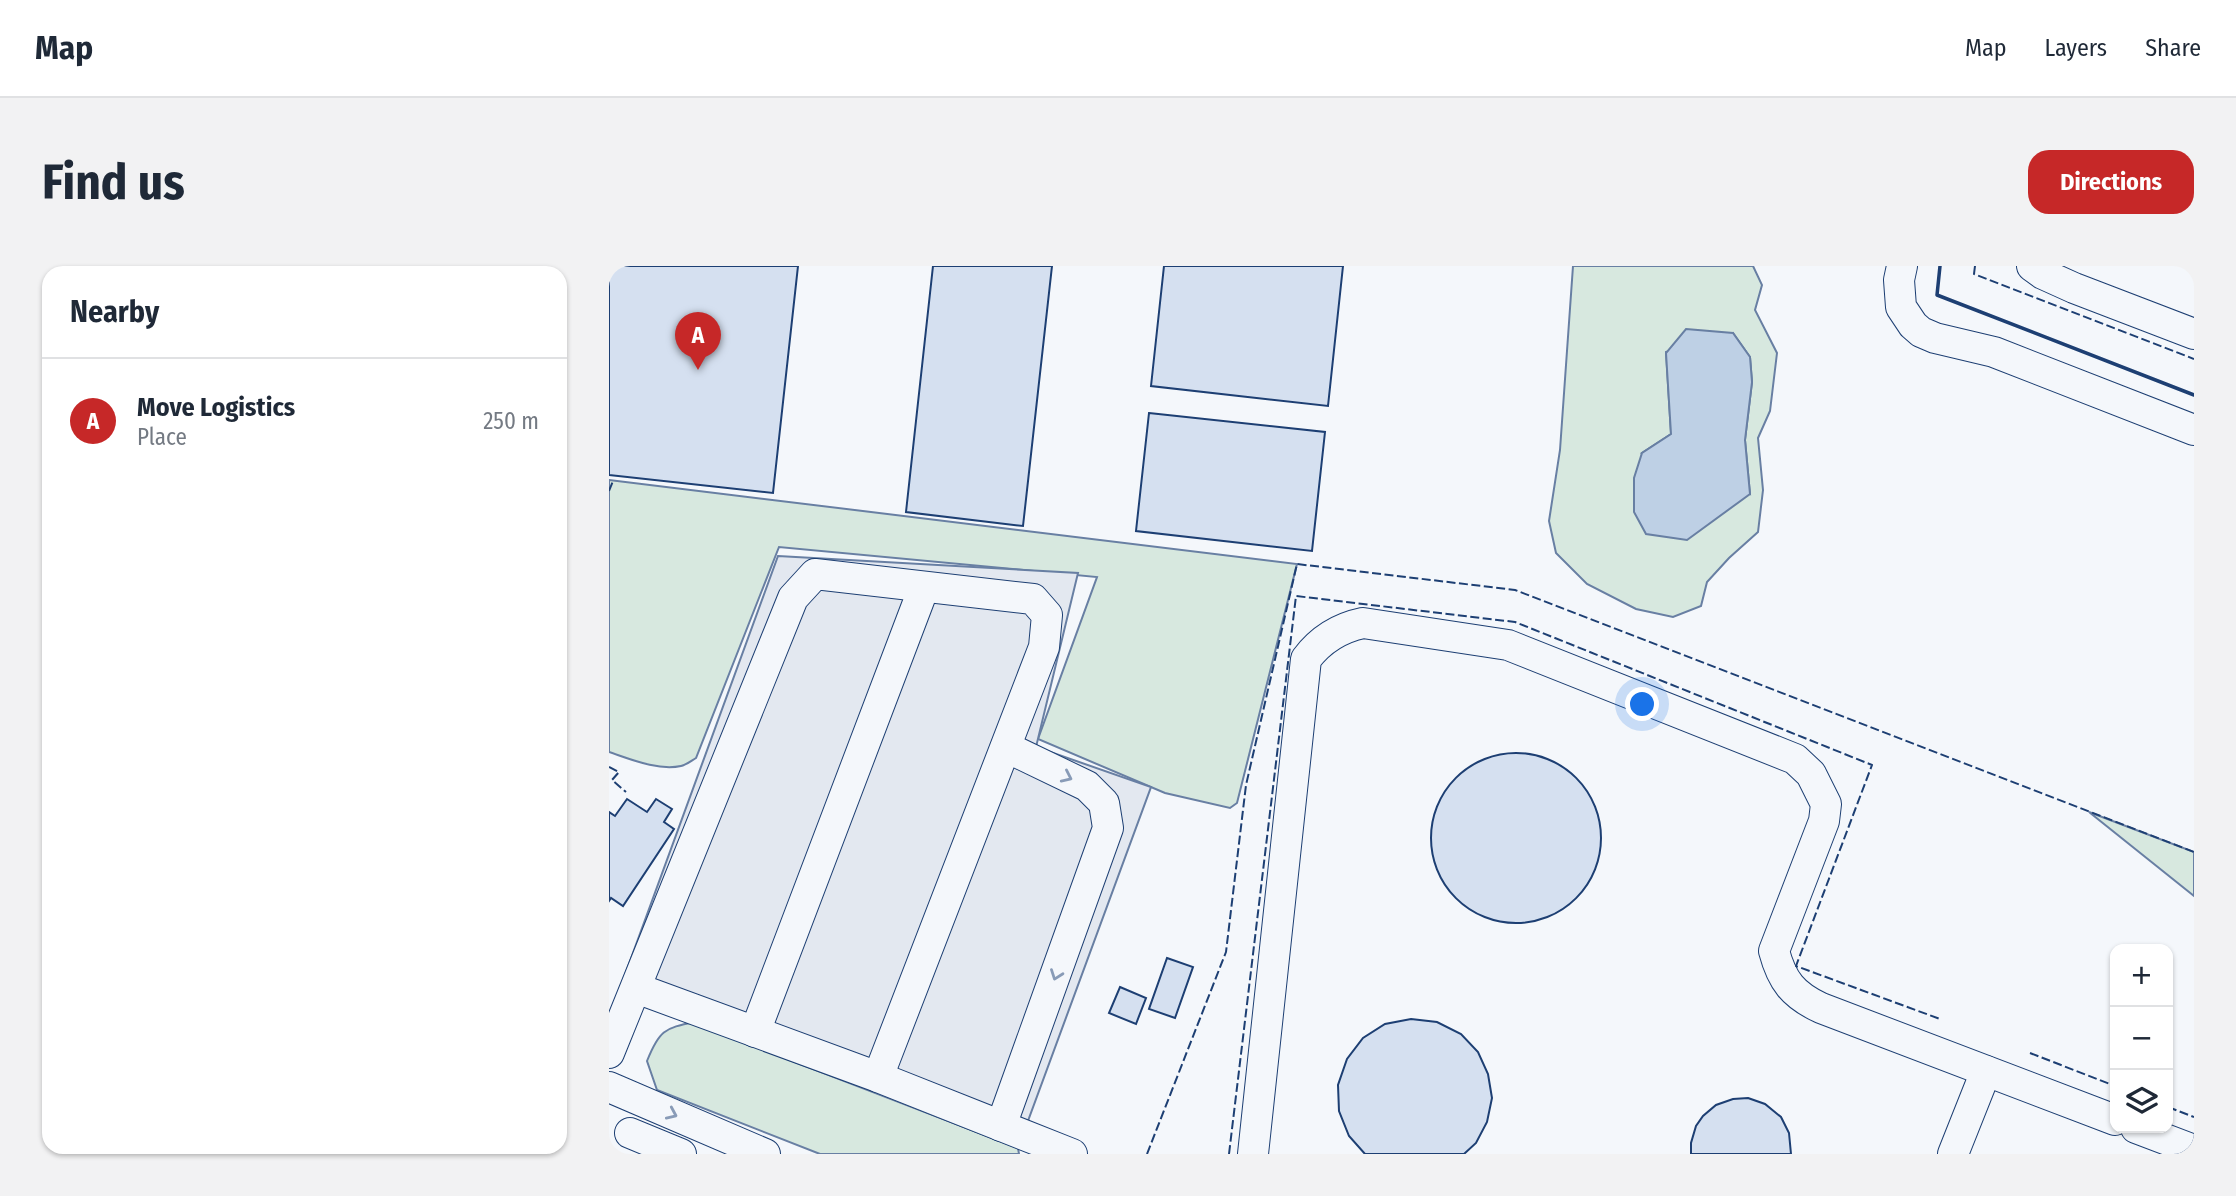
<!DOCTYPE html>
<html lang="en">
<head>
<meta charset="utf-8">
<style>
  body { margin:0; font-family:"Fira Sans Condensed",sans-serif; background:#f2f2f3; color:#1f2937 }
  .controls { position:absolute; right:21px; bottom:21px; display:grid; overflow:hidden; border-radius:14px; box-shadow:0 2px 5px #0004 }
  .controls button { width:63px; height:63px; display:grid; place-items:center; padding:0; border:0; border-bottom:2px solid #e0e1e3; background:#fff; color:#1f2937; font:35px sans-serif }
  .you { position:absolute; left:1034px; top:439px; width:24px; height:24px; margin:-18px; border:5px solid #fff; border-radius:50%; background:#1a73e8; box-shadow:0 0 0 10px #1a73e833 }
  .badge { display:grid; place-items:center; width:46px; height:46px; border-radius:50%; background:#c62828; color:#fff; font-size:23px; font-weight:700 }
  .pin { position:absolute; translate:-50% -58px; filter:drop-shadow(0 2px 4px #0008) }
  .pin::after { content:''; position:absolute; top:37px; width:24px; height:21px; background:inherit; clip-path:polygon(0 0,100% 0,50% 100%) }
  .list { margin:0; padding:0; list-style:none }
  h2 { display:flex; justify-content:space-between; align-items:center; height:91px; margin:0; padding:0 28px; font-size:30px }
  h2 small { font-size:23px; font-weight:400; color:#747a83 }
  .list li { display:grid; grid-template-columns:46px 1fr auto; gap:21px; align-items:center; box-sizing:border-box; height:126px; padding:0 28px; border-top:2px solid #e0e1e3 }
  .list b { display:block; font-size:26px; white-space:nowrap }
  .list p { margin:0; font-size:23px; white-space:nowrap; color:#747a83 }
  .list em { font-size:23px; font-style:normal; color:#747a83 }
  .icon { flex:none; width:38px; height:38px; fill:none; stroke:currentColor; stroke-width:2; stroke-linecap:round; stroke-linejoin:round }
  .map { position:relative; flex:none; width:1585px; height:888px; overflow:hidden; border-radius:21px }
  header { display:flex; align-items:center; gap:42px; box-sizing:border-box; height:98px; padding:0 35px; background:#fff; border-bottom:2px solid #e0e1e3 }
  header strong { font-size:33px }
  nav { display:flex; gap:38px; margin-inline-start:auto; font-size:24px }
  .intro { display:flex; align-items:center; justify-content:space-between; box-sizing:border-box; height:168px; padding:0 42px }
  h1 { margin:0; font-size:49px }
  .button { padding:18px 32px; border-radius:21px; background:#c62828; color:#fff; font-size:24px; font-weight:700 }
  main { display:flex; gap:42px; padding:0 42px }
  aside { flex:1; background:#fff; border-radius:21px; box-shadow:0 2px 5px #0004 }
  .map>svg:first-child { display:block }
</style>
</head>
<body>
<header>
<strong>Map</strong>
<nav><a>Map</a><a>Layers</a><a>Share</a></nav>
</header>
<div class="intro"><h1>Find us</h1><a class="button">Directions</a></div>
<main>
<aside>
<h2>Nearby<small></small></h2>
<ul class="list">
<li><span class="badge">A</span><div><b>Move Logistics</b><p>Place</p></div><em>250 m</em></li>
</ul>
</aside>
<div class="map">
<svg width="1585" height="888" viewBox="0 0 1585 888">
  <rect width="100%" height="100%" fill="#f4f7fb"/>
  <g fill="#d7e8df" stroke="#687fa3" stroke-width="2" fill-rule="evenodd">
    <path d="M964 0H1144L1153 19 1146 44 1168 87 1161 145 1149 172 1154 224 1149 266 1120 292 1098 316 1092 340 1064 351 1027 343 978 318 947 287 940 255 951 184ZM1124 67 1141 91 1143 116 1136 174 1141 228 1033 187 1062 168 1057 86Z"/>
    <path d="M0 214 688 298 628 537 621 542 556 527 429 473 488 311 170 281 87 492C82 495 77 499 72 500 49 505 21 493 0 486Z"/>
    <path d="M1480 546 1585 586V630Z"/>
    <path d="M86 756 409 882 410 888H211L48 824 38 795C50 765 55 762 86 756Z"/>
  </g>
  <path fill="#e3e8f0" stroke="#687fa3" stroke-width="2" d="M169 290 469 307 427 481 542 521 409 882 9 728Z"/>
  <path fill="#bed0e5" stroke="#687fa3" stroke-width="2" d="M1077 63 1124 67 1141 91 1143 116 1136 174 1141 228 1078 274 1037 268 1025 246V212L1033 187 1062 168 1057 87Z"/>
  <g fill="#d5e0f0" stroke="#1d3f73" stroke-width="2">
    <path d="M0 0H189L164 227 0 209Z"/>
    <path d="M324 0H443L414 260 297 246Z"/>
    <path d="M555 0H734L719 140 542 120Z"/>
    <path d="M540 147 716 166 703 285 527 265Z"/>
    <circle cx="907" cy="572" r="85"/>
    <path d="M18 533 38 546 47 533 63 543 55 556 65 563 14 640 2 632 0 635V546L6 550Z"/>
    <path d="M558 692 584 701 566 752 540 743Z"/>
    <path d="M511 721 537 732 527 758 500 747Z"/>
    <path d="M802 753 828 756 852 768 869 786 879 808 883 832 878 856 867 877 855 888H756L740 870 730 845 729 819 738 793 754 772 776 758Z"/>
    <path d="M1139 832 1156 838 1172 851 1180 867 1182 888H1082V877L1087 860 1094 850 1107 839 1124 833Z"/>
  </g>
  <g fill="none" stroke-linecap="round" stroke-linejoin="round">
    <defs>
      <g id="minor">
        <path d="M1293 0 1290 14 1292 41 1304 59 1312 66 1326 72 1385 86 1585 164"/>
        <path d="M1423 0 1434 8 1465 22 1585 68"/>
        <path d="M27 722 269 811 463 888"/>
        <path d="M146 766 315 321"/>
        <path d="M0 787 184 332 206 308 424 333 438 349 435 381 269 811"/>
        <path d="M0 821 156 888"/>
        <path d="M392 860 499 562 495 537 478 520 397 481"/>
        <path d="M1527 862 1585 884"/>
        <path d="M21 867 72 888"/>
        <path d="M644 888 697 393C712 373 730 362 754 357L899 379 1186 493 1202 508 1217 538 1215 555 1165 685C1173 715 1184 729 1212 742L1506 854"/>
        <path d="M1344 888 1377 805"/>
      </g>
    </defs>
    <use href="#minor" stroke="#1d3f73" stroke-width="32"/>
    <use href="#minor" stroke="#f4f7fb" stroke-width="30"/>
    <g stroke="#1d3f73" stroke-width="2" stroke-dasharray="9 3.5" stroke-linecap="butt">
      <path d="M1366 0 1365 8 1585 93"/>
      <path d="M0 225 4 215"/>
      <path d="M0 501 10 506 3 514 17 526"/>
      <path d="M1421 787 1506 820"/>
      <path d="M1559 841 1585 851"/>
      <path d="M538 888 617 686 637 519 688 298 906 324 1585 586"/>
      <path d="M620 888 687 330 906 356 1263 499 1187 700 1331 753"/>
    </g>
    <path stroke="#1d3f73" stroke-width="3.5" d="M1331 0 1328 29 1585 129"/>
  </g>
  <defs><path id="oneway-chevron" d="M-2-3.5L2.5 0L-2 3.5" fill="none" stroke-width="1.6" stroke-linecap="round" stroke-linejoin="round" transform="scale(1.75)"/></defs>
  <g stroke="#889bb7">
    <use href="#oneway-chevron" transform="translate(458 511) rotate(25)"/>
    <use href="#oneway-chevron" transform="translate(447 709) rotate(110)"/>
    <use href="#oneway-chevron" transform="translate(63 848) rotate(24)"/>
  </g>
</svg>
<div class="controls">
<button>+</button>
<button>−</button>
<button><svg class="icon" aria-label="layers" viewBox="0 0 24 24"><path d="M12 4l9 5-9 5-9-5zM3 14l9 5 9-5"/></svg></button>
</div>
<div class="you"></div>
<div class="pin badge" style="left:89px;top:104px">A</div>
</div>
</main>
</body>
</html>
